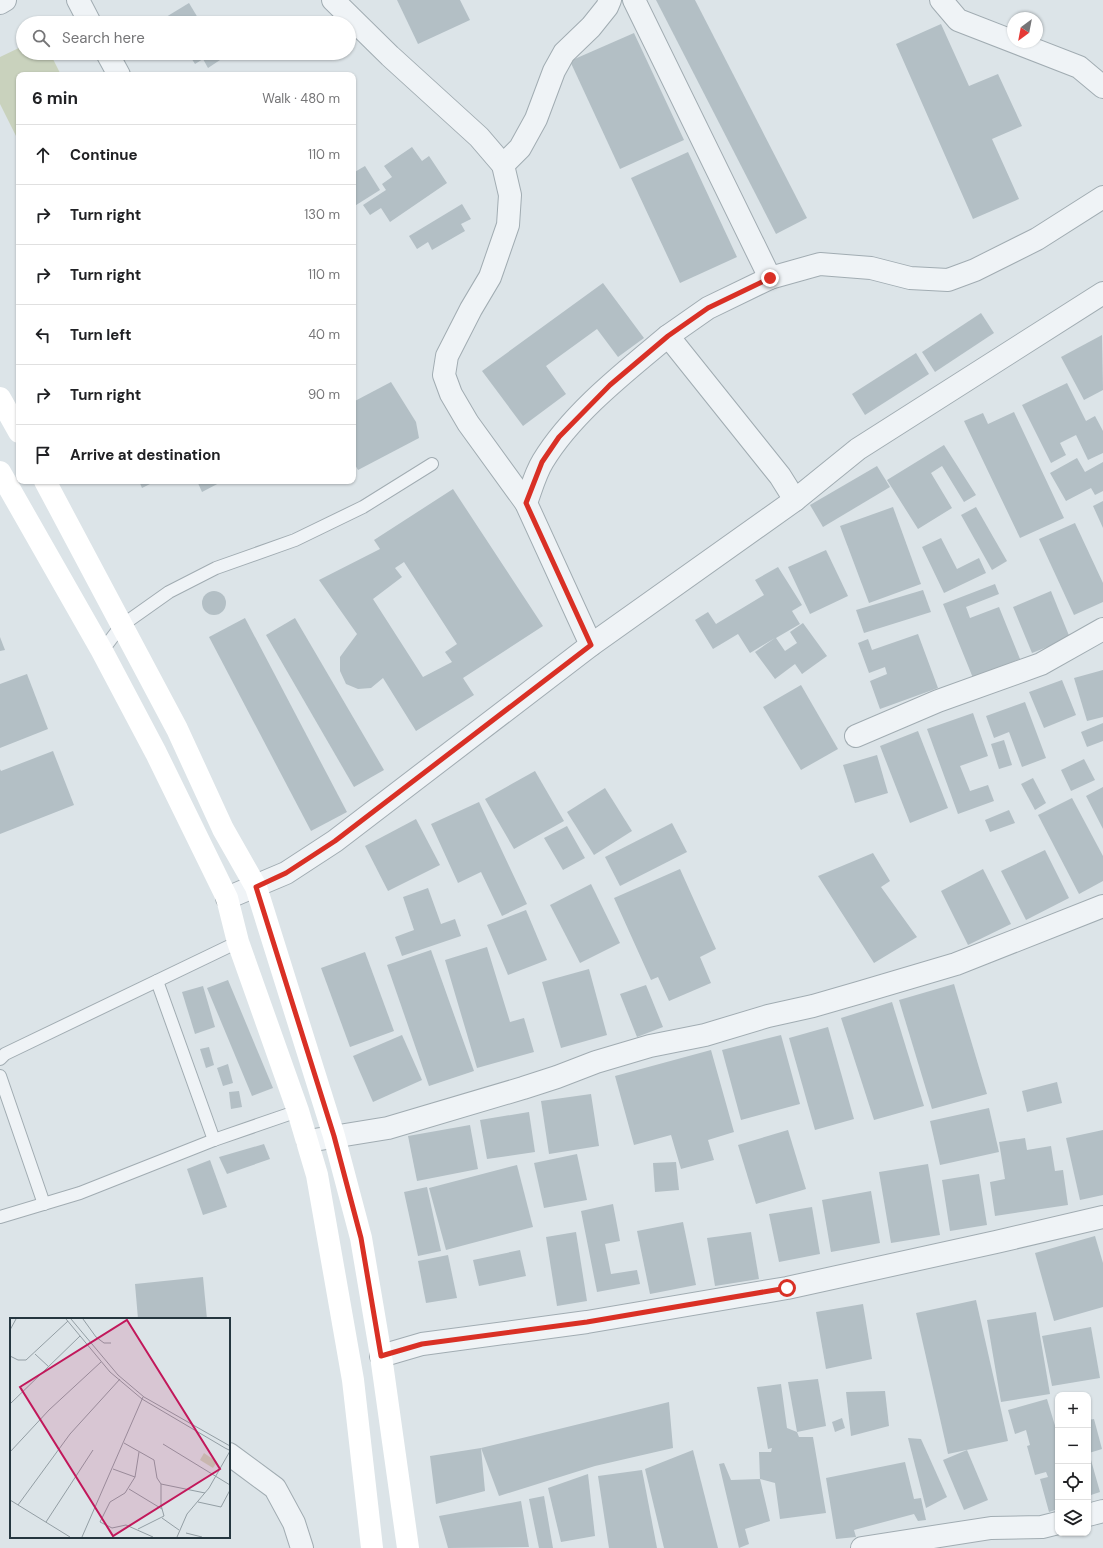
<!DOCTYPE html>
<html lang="en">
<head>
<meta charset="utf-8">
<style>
  body { margin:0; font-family:"DM Sans",sans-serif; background:#f2f2f2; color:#202124 }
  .controls { position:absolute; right:12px; bottom:12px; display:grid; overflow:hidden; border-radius:8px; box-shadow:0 1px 3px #0004 }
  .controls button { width:36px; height:36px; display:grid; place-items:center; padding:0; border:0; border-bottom:1px solid #e0e0e0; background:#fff; color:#202124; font:20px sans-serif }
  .compass { position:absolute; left:1007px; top:12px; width:36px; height:36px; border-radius:50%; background:#fff; box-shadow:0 1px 3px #0004; rotate:212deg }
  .stop { position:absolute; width:12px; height:12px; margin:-9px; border:3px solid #d93025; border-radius:50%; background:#fff }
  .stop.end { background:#d93025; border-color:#fff; box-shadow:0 1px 4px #0008 }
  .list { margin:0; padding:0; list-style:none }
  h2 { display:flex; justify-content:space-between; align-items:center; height:52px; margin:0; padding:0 16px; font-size:17px }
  h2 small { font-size:13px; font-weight:400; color:#757577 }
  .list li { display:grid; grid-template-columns:26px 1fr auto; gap:12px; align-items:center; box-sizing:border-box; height:60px; padding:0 16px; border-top:1px solid #e0e0e0 }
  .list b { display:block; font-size:15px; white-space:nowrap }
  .list em { font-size:13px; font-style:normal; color:#757577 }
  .icon { flex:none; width:22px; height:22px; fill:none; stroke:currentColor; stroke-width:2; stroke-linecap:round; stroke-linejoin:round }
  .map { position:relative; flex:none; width:1103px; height:1548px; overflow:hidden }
  .search { position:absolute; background:#fff; box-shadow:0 1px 3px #0004; left:16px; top:16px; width:340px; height:44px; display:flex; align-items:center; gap:10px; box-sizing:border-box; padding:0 14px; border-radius:22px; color:#757577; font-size:15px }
  .panel { position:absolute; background:#fff; box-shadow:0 1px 3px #0004; left:16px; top:72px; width:340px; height:412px; border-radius:8px }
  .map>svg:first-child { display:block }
</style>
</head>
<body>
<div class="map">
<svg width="1103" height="1548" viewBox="0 0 1103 1548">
  <rect width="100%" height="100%" fill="#dce4e8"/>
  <path fill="#c9d2bd" d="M23 46V53H50L61 75H19V142L0 104V57Z"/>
  <g fill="#b3bfc5" fill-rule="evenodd">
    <path d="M397 0H460L470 20 418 44Z"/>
    <path d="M656 0H695L807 218 776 234Z"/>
    <path d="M189 3 201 23H170L166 17Z"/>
    <path d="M941 24 969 86 998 74 1022 126 992 139 1019 199 973 219 896 44Z"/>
    <path d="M634 33 684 140 620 169 570 61Z"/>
    <path d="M188 53H220L223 58 208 68 203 59 195 64Z"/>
    <path d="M412 147 422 161 429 156 447 183 390 222 381 208 370 215 363 205 386 190 382 184 392 177 384 166Z"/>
    <path d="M688 152 737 257 680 283 631 178Z"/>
    <path d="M365 166 380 190 353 207V173Z"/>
    <path d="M462 204 471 219 461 224 465 231 432 250 428 242 417 249 409 236Z"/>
    <path d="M603 283 644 338 618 357 597 329 546 366 566 394 523 426 482 371Z"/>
    <path d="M981 313 994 333 935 372 922 352Z"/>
    <path d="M1102 335 1103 390 1084 400 1061 357Z"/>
    <path d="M916 353 929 374 865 415 852 394Z"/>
    <path d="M391 382 416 422 419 438 358 470 353 461V402Z"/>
    <path d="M1067 383 1086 421 1095 416 1103 431V453L1088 460 1076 435 1060 443 1066 455 1051 463 1022 405Z"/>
    <path d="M1014 412 1064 518 1020 538 964 421 983 413 988 424Z"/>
    <path d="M944 445 976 495 964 502 942 466 931 473 952 508 918 529 887 480Z"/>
    <path d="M1077 458 1085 472 1103 462V491L1095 495 1091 488 1066 501 1050 473Z"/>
    <path d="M877 466 890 487 823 527 810 505Z"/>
    <path d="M139 481H156L142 488Z"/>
    <path d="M197 481H223L202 492Z"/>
    <path d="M453 489 543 626 463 678 474 695 416 731 383 678 371 688 358 689 346 684 340 671V657L357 634 319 580 380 549 374 540ZM404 562 457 644 445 652 452 662 423 677 373 599 402 577 395 568Z"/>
    <path d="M1103 501V528L1093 506Z"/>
    <path d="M893 507 921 584 869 603 840 526Z"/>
    <path d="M976 507 1007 561 992 570 961 515Z"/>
    <path d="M1075 523 1103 583V602L1074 615 1039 539Z"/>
    <path d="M941 538 957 569 979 558 986 573 944 593 922 547Z"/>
    <path d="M826 550 848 596 810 614 788 567Z"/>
    <path d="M778 567 802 605 792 611 800 624 776 638 785 651 797 643 790 632 803 623 827 656 802 674 795 664 775 679 755 652 775 638 750 653 738 634 713 649 695 620 708 612 716 624 764 595 755 580Z"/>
    <path d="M995 584 999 594 966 607 970 618 999 607 1020 659 973 678 943 604Z"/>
    <path d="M923 590 931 612 864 633 856 610Z"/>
    <path d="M1051 591 1070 638 1032 653 1013 607Z"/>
    <circle cx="214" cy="603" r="12"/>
    <path d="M245 618 347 812 311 831 209 637Z"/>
    <path d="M295 618 384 770 354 787 266 635Z"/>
    <path d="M918 634 938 688 880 709 870 681 887 674 885 667 869 673 858 643 868 639 872 650Z"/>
    <path d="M0 637 5 650 0 651Z"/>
    <path d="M1103 670V717L1087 721 1074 678Z"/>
    <path d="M27 674 48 729 0 748V684Z"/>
    <path d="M1062 680 1076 715 1044 728 1029 692Z"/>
    <path d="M801 685 838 749 801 770 763 707Z"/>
    <path d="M1025 702 1046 758 1022 767 1009 732 994 738 986 716Z"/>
    <path d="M973 713 988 756 960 766 970 791 988 785 994 801 958 814 927 729Z"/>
    <path d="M1103 723V741L1087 747 1081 732Z"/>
    <path d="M918 731 948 808 910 823 880 746Z"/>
    <path d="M1004 740 1012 765 999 769 991 744Z"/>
    <path d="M53 751 74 805 0 834V769L1 771Z"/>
    <path d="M877 755 888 793 855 803 843 765Z"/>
    <path d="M1084 759 1095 780 1071 791 1061 770Z"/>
    <path d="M535 771 564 821 514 849 485 799Z"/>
    <path d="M1033 778 1046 803 1035 810 1021 784Z"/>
    <path d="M1103 787V829L1086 796Z"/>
    <path d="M605 788 632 831 594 855 567 812Z"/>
    <path d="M1072 798 1103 856V881L1079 894 1038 815Z"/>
    <path d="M479 802 527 904 502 916 481 872 458 883 431 824Z"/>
    <path d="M1009 810 1015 823 990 832 985 820Z"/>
    <path d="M416 819 440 865 388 891 365 846Z"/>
    <path d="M672 823 687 852 620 886 605 857Z"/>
    <path d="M567 826 585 858 563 870 544 838Z"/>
    <path d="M1045 850 1069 898 1026 920 1001 871Z"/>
    <path d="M873 853 890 881 881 887 917 937 874 963 818 876Z"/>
    <path d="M680 869 716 949 700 957 711 983 669 1001 658 977 651 980 614 898Z"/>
    <path d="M983 869 1011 924 968 945 941 891Z"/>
    <path d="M591 884 620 943 580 963 550 905Z"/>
    <path d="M428 888 441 924 455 919 461 936 402 956 395 937 414 930 403 897Z"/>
    <path d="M526 910 547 960 508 975 487 925Z"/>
    <path d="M487 947 510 1022 524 1018 534 1052 477 1068 445 960Z"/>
    <path d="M431 950 474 1071 429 1086 387 965Z"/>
    <path d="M365 952 394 1031 350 1047 321 968Z"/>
    <path d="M589 969 607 1035 561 1048 542 982Z"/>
    <path d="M228 980 273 1088 252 1096 207 988Z"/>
    <path d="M954 984 987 1094 932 1109 899 1000Z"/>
    <path d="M646 985 663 1027 637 1037 620 994Z"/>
    <path d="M203 986 215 1027 195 1034 182 992Z"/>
    <path d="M892 1002 924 1106 874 1120 841 1018Z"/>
    <path d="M828 1027 854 1119 815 1130 789 1038Z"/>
    <path d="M402 1035 422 1080 373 1102 353 1056Z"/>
    <path d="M781 1035 800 1104 741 1120 722 1050Z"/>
    <path d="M209 1047 214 1065 206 1068 200 1049Z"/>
    <path d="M711 1050 734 1132 708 1140 714 1160 681 1169 671 1135 634 1145 615 1076Z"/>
    <path d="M228 1064 233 1083 223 1086 217 1068Z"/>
    <path d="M1057 1082 1062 1103 1027 1112 1022 1091Z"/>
    <path d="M239 1091 242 1107 231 1109 229 1092Z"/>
    <path d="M591 1094 599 1146 549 1154 541 1101Z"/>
    <path d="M989 1108 999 1152 940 1165 930 1121Z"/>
    <path d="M529 1112 535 1152 487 1159 480 1120Z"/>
    <path d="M470 1125 478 1169 417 1181 408 1136Z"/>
    <path d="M788 1130 806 1189 756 1204 738 1145Z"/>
    <path d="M1103 1130V1195L1080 1200 1066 1138Z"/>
    <path d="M1025 1138 1027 1150 1051 1146 1055 1171 1063 1170 1068 1205 995 1216 990 1182 1005 1179 999 1142Z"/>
    <path d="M264 1144 270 1159 227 1174 219 1157Z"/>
    <path d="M577 1154 587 1200 544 1208 534 1163Z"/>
    <path d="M210 1160 227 1207 203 1215 187 1169Z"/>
    <path d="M676 1162 679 1190 655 1192 653 1163Z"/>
    <path d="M928 1164 940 1235 891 1243 879 1172Z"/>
    <path d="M517 1165 533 1227 446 1250 429 1188Z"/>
    <path d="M979 1174 987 1225 950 1231 942 1180Z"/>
    <path d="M427 1187 441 1251 418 1256 404 1192Z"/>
    <path d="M871 1191 880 1243 831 1252 822 1200Z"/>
    <path d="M613 1204 620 1241 605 1244 611 1274 637 1270 640 1284 597 1292 581 1211Z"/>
    <path d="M812 1207 820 1254 779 1262 769 1214Z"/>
    <path d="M683 1222 696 1285 650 1294 637 1231Z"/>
    <path d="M576 1232 587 1301 557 1306 546 1237Z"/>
    <path d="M751 1232 759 1279 715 1286 707 1238Z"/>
    <path d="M1095 1236 1103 1263V1307L1054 1321 1035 1253Z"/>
    <path d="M520 1250 526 1276 479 1286 473 1260Z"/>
    <path d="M448 1255 457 1298 426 1303 418 1261Z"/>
    <path d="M203 1277 207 1319H138L135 1284Z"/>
    <path d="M976 1300 1008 1441 948 1454 916 1313Z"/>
    <path d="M863 1304 872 1359 826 1369 816 1312Z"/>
    <path d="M1036 1312 1050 1394 1001 1402 987 1320Z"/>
    <path d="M1091 1327 1100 1378 1052 1386 1042 1336Z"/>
    <path d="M818 1379 826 1426 797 1432 788 1382Z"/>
    <path d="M781 1384 787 1428 797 1432 799 1437H813L826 1513 780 1519 775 1483 760 1479 759 1452H771L772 1448 768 1449 757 1387Z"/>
    <path d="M885 1391 889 1426 851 1436 846 1392Z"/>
    <path d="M1047 1399 1056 1429H1058V1509L1049 1512 1040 1479 1048 1477 1046 1472 1035 1475 1027 1446 1030 1445 1026 1430 1015 1434 1008 1410Z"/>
    <path d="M669 1402 673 1448 595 1466 499 1496 481 1448Z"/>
    <path d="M842 1418 845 1428 835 1432 832 1422Z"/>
    <path d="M1094 1419 1102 1449 1089 1453 1100 1492 1088 1496V1420Z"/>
    <path d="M908 1438 921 1439 947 1497 926 1508Z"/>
    <path d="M481 1448 485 1491 436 1504 430 1456Z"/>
    <path d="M693 1450 718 1548H664L645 1469Z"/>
    <path d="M967 1450 988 1500 964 1510 943 1460Z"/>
    <path d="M905 1462 914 1499 921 1498 926 1520 918 1521 914 1514 854 1530 856 1537 836 1539 826 1478Z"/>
    <path d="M724 1463 731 1480 760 1479 770 1521 745 1529 749 1544 739 1548 719 1464Z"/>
    <path d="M642 1470 657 1548H609L598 1476Z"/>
    <path d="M588 1474 595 1536 561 1542 548 1488Z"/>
    <path d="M544 1496 553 1548H539L529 1499Z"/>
    <path d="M521 1501 529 1547 448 1548 439 1516Z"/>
  </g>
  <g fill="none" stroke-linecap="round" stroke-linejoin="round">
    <defs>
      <g id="service">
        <path d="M102 651 121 626 169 592 216 568 295 540 363 507 432 464"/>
        <path d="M157 981 214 1140"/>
        <path d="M0 1059 5 1054 238 942"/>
        <path d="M0 1076 44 1204"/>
        <path d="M0 1217 80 1193 214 1140 298 1111"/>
      </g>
      <g id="minor">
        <path d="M78 0 90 23"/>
        <path d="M333 0 390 56 479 137 503 165 510 195 508 225 490 277 471 309 447 356 444 375 451 394 468 423 526 503 591 645"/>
        <path d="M634 0 770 278"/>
        <path d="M941 0 958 20 1079 67 1103 87"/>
        <path d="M0 3 5 0"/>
        <path d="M107 53 119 75"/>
        <path d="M503 165 520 148 536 119 554 71 564 53 591 27 607 7 610 0"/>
        <path d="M668 336 708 308 770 278 820 264 871 268 910 278 948 280 975 270 1037 239 1103 197"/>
        <path d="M526 503C531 490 535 474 543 461 572 413 625 372 668 336L780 476 795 500"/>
        <path d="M856 736 938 701 1041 664 1103 629"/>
        <path d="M308 1141 388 1128 523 1088 557 1077 596 1062 650 1046 705 1035 768 1016 813 1006 858 993 956 964 1103 906"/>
        <path d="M381 1356 422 1344 587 1322 787 1288 996 1242 1103 1217"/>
        <path d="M229 1454 275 1488 294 1523 302 1548"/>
        <path d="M1088 1515 1103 1511"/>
        <path d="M862 1548 991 1528 1042 1527 1058 1523"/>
      </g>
      <path id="tertiary" d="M227 898 286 873 335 841 591 645 795 500 858 449 1103 293"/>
    </defs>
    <use href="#service" stroke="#a1acb2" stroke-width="14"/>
    <use href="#minor" stroke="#a1acb2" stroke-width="24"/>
    <use href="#tertiary" stroke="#a1acb2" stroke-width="24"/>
    <use href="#service" stroke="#eff3f6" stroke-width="12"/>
    <use href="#minor" stroke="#eff3f6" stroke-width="22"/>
    <use href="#tertiary" stroke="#eff3f6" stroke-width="22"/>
    <g stroke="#fff" stroke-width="22">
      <path d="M0 398 19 432"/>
      <path d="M0 472 102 651 156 753 227 898 238 942 298 1111 317 1175 353 1380 372 1548"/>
      <path d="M45 481 177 729 223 829 256 887 334 1136 361 1238 381 1356 408 1548"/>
    </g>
  </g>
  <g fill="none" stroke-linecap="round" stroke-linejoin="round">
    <path stroke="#d93025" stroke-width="5" d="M770 278 708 308 668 336 610 385 559 437 542 462 526 503 591 645 335 841 286 873 256 887 334 1136 361 1238 381 1356 422 1344 587 1322 787 1288"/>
  </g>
  <g transform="translate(10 1318)">
    <rect width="220" height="220" fill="#dce4e8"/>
    <path d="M194 135 207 144 203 150 190 142Z" fill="#c9d2bd"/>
    <path fill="none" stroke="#939ea4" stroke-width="1" d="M56 1 100 54 132 81 215 130 219 132 220 129M61 1 108 57 134 79 220 128M73 1 86 19 94 25H101M0 12 6 1M25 36 39 49M0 38 8 42H16L58 3M0 86 70 18M114 125 144 142 147 160 151 166 195 175M153 126 220 167M0 134 39 92 91 44M103 151 125 159 129 134M125 159 115 175 100 184 90 204 102 210 116 207 143 219M119 171 152 191M0 182 60 219M188 184 211 189 220 172M8 187 60 116 110 61M152 200 169 212M36 204 83 132M128 211 154 198 151 187V166M176 215 192 219M72 219 133 79M167 219 177 196 199 170 220 133"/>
    <path fill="#c2185b" fill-opacity="0.15" stroke="#c2185b" stroke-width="2" d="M117 2 210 151 103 218 10 69Z"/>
    <rect width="220" height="220" fill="none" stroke="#25363f" stroke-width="2"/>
  </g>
</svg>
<div class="controls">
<button>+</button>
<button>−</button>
<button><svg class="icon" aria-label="locate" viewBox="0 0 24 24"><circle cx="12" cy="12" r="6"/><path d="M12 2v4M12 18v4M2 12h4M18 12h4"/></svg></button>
<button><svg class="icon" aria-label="layers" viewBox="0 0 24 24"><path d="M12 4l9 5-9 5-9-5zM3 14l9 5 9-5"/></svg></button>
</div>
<svg class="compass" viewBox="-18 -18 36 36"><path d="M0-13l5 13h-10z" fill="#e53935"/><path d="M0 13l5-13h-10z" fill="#757577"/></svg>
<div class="stop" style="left:787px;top:1288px"></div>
<div class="stop end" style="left:770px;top:278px"></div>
<div class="search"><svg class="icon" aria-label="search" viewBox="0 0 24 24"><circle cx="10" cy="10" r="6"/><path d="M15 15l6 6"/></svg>Search here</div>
<section class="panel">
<h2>6 min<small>Walk · 480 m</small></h2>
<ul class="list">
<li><svg class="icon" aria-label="ahead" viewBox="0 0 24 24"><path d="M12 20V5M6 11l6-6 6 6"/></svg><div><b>Continue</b></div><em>110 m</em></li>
<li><svg class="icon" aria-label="right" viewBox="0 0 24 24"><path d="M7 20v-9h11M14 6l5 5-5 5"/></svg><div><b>Turn right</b></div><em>130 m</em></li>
<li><svg class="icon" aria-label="right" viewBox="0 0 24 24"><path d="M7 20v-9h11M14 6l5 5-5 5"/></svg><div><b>Turn right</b></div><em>110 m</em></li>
<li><svg class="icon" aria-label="left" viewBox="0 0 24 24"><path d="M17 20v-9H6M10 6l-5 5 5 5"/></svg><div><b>Turn left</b></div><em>40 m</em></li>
<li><svg class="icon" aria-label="right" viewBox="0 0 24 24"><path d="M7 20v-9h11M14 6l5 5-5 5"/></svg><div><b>Turn right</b></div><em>90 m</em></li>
<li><svg class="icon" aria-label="arrive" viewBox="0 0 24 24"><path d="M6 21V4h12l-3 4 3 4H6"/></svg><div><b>Arrive at destination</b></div></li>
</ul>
</section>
</div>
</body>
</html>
